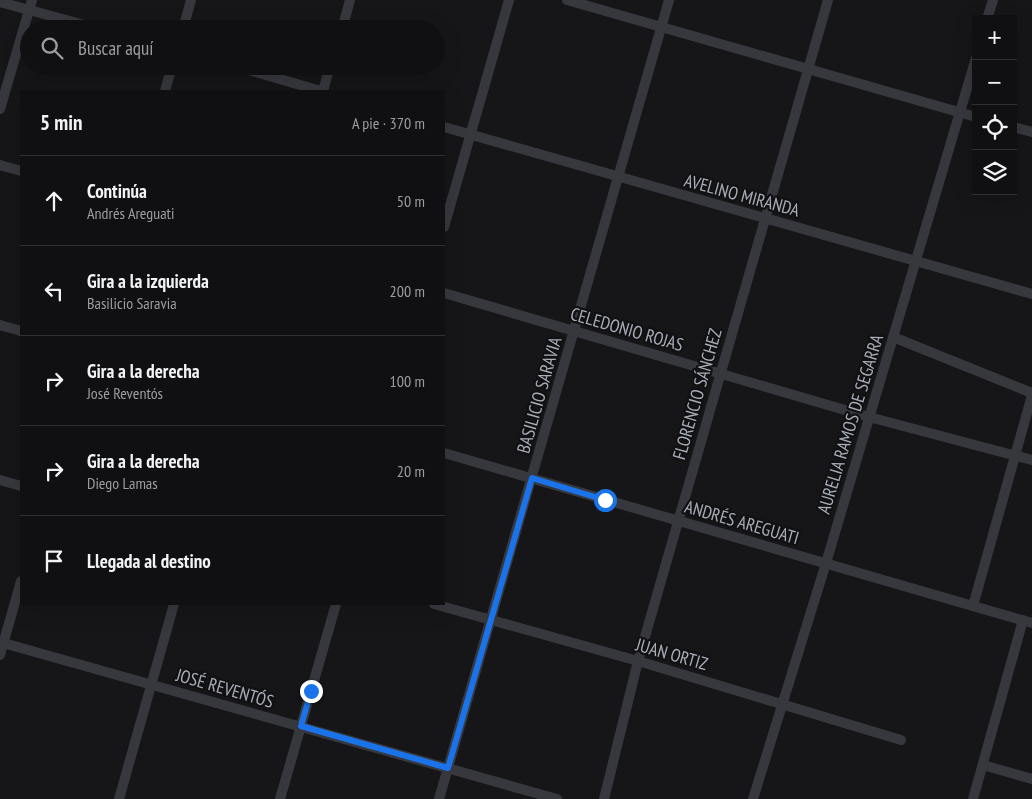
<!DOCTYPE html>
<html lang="es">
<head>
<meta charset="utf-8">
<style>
  body { margin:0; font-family:"PT Sans Narrow",sans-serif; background:#19191b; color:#f1f3f6 }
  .controls { position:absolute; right:15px; top:15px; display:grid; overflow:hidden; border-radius:0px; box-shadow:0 5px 20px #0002 }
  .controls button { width:45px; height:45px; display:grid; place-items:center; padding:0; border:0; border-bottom:1px solid #303032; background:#101012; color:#f1f3f6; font:25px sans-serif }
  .stop { position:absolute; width:15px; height:15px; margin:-11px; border:4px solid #1a73e8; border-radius:50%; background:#fff }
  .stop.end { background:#1a73e8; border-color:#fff; box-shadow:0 1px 5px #0008 }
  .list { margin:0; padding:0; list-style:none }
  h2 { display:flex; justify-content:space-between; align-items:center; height:65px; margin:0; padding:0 20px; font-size:21px }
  h2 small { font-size:16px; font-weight:400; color:#9c9d9f }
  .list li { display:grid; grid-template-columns:32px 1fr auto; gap:15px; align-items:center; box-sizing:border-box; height:90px; padding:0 20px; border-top:1px solid #303032 }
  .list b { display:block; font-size:19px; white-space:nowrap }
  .list p { margin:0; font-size:16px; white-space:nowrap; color:#9c9d9f }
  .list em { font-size:16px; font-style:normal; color:#9c9d9f }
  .icon { flex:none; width:28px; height:28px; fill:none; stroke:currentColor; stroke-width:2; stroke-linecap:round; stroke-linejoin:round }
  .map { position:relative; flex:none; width:1032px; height:799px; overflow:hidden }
  .search { position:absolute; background:#101012; box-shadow:0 5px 20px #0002; left:20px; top:20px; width:425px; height:55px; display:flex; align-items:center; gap:12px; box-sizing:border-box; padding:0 18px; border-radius:28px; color:#9c9d9f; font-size:19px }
  .panel { position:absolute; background:#101012; box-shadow:0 5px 20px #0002; left:20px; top:90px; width:425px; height:515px; border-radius:0px }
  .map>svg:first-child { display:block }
</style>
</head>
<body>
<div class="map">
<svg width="1032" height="799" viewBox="0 0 1032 799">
  <rect width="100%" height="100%" fill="#161618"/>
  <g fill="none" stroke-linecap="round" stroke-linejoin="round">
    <g stroke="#37383d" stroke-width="10">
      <path d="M567 0 976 117"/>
      <path d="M0 2 99 29"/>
      <path d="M987 19 993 0"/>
      <path d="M183 29 191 0"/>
      <path d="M342 29 350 0"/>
      <path d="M235 66 321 91"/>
      <path d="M165 91 172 66"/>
      <path d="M323 91 330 66"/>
      <path d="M0 109 32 0"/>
      <path d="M444 127 1032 294"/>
      <path d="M1013 127 1032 132"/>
      <path d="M0 165 21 171"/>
      <path d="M444 227 509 0"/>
      <path d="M444 293 869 417 1032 460"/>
      <path d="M0 325 21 331"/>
      <path d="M893 337 1032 393"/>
      <path d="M444 453 1032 623"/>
      <path d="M0 480 21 486"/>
      <path d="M434 604 638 661 901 740"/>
      <path d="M973 606 1032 395"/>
      <path d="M0 642 557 799"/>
      <path d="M0 655 21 581"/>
      <path d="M983 765 1032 779"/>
      <path d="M119 799 174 604"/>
      <path d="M280 799 336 604"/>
      <path d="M439 799 669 0"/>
      <path d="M604 799 638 661 828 0"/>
      <path d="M753 799 826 563 976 58"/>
      <path d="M973 799 1023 620"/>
    </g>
  </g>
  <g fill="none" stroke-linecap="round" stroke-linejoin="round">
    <path stroke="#1a73e8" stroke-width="6" d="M311 691 301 726 448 768 532 478 605 500"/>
  </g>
  <g text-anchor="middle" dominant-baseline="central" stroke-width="4.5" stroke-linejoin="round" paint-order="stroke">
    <g font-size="18" fill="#a8adb8" stroke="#111113">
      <text transform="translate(742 195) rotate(15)">AVELINO MIRANDA</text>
      <text transform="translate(627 329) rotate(16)">CELEDONIO ROJAS</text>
      <text transform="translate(697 394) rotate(-74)">FLORENCIO SÁNCHEZ</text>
      <text transform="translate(539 395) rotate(-74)">BASILICIO SARAVIA</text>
      <text transform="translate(850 424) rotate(-73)">AURELIA RAMOS DE SEGARRA</text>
      <text transform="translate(742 522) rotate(16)">ANDRÉS AREGUATI</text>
      <text transform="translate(672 654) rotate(16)">JUAN ORTIZ</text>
      <text transform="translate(225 688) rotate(16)">JOSÉ REVENTÓS</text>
    </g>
  </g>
</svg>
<div class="controls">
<button>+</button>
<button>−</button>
<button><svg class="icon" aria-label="locate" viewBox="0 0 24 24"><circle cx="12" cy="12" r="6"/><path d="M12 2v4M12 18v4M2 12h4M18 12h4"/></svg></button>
<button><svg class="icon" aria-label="layers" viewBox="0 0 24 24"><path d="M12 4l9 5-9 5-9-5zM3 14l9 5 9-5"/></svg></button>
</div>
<div class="stop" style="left:605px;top:500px"></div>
<div class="stop end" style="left:311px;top:691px"></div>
<div class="search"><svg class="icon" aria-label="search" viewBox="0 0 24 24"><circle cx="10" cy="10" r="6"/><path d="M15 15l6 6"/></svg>Buscar aquí</div>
<section class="panel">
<h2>5 min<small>A pie · 370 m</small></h2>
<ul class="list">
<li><svg class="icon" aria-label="ahead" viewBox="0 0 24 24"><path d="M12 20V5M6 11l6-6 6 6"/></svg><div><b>Continúa</b><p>Andrés Areguati</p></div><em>50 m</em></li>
<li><svg class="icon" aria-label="left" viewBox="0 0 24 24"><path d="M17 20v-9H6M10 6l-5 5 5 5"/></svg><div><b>Gira a la izquierda</b><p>Basilicio Saravia</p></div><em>200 m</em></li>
<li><svg class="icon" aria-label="right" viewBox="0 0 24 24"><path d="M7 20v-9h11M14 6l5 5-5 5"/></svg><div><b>Gira a la derecha</b><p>José Reventós</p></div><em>100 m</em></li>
<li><svg class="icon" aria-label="right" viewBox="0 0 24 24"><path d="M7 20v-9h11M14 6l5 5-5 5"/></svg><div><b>Gira a la derecha</b><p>Diego Lamas</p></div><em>20 m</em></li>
<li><svg class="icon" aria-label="arrive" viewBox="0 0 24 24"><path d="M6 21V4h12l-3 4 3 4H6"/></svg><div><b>Llegada al destino</b></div></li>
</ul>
</section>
</div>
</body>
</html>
